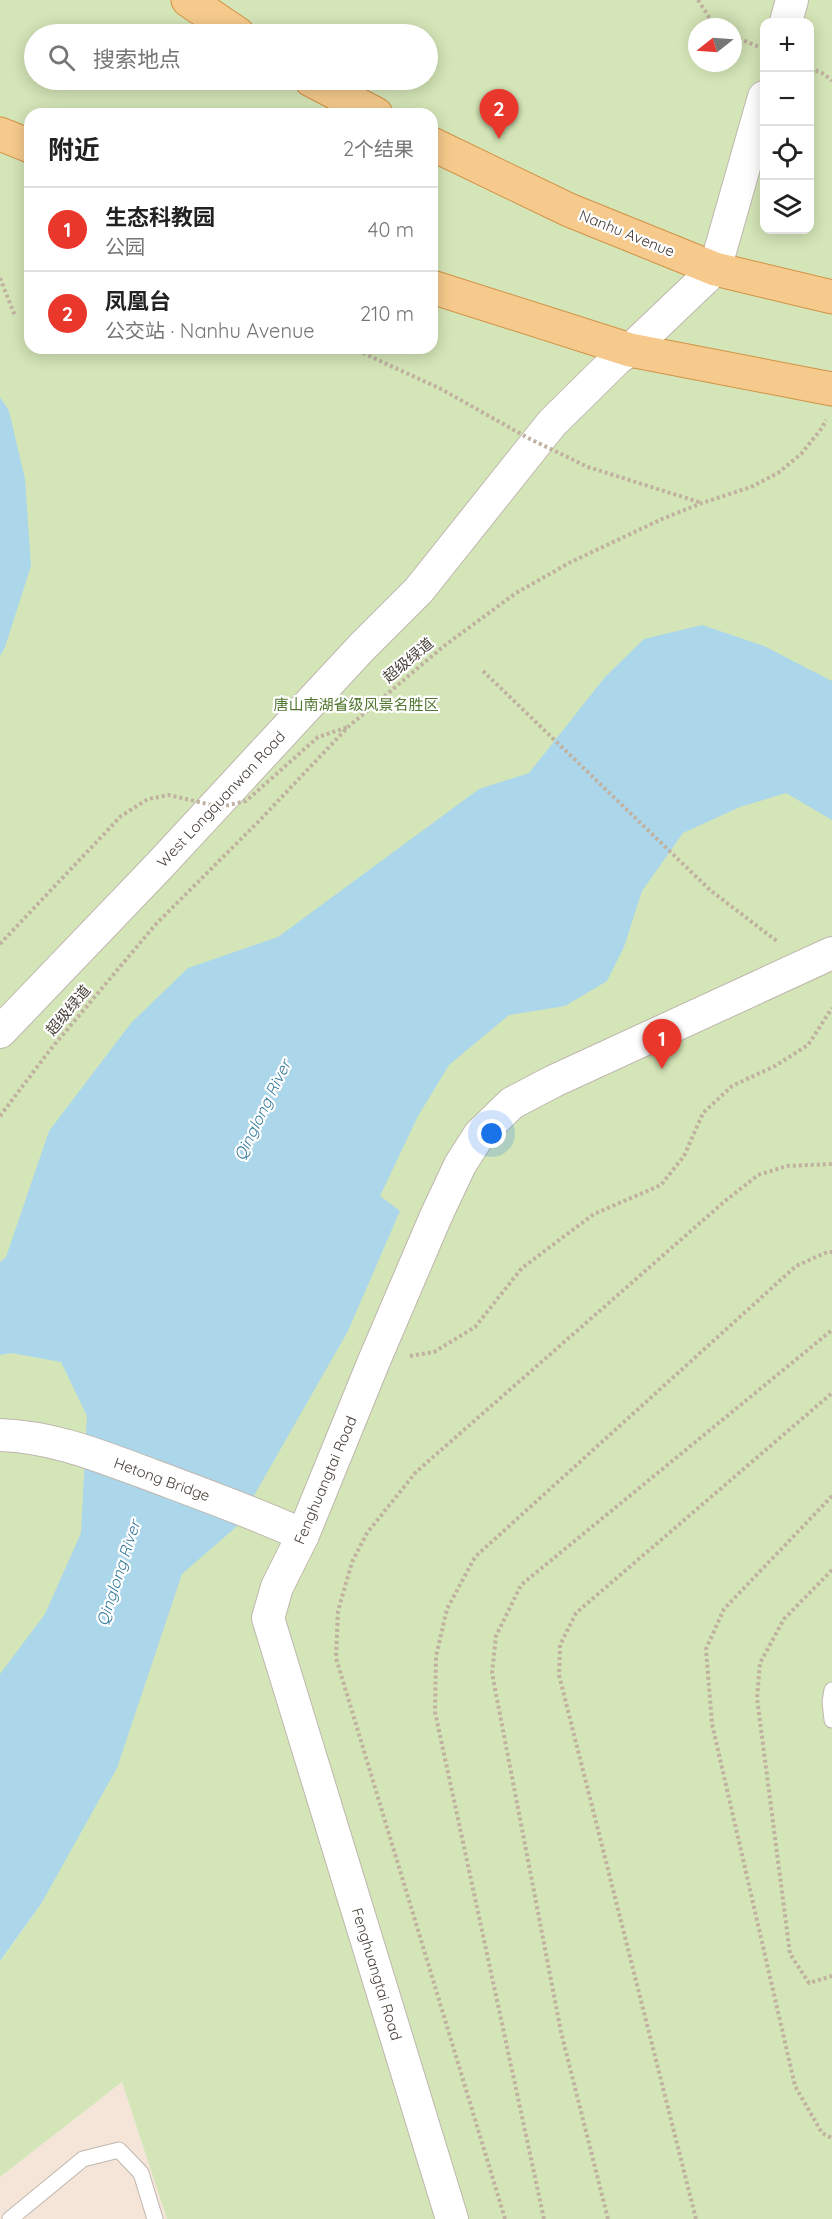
<!DOCTYPE html>
<html lang="zh">
<head>
<meta charset="utf-8">
<style>
  body { margin:0; font-family:Quicksand,"Noto Sans SC",sans-serif; background:#f6f6f6; color:#222 }
  .controls { position:absolute; right:18px; top:18px; display:grid; overflow:hidden; border-radius:12px; box-shadow:0 3px 15px #0003 }
  .controls button { width:54px; height:54px; display:grid; place-items:center; padding:0; border:0; border-bottom:2px solid #e0e0e0; background:#fff; color:#222; font:30px sans-serif }
  .compass { position:absolute; left:688px; top:18px; width:54px; height:54px; border-radius:50%; background:#fff; box-shadow:0 3px 15px #0003; rotate:253deg }
  .you { position:absolute; left:492px; top:1134px; width:21px; height:21px; margin:-15px; border:4px solid #fff; border-radius:50%; background:#1a73e8; box-shadow:0 0 0 9px #1a73e833 }
  .badge { display:grid; place-items:center; width:39px; height:39px; border-radius:50%; background:#ea372c; color:#fff; font-size:20px; font-weight:700 }
  .pin { position:absolute; translate:-50% -50px; filter:drop-shadow(0 2px 3px #0008) }
  .pin::after { content:''; position:absolute; top:32px; width:21px; height:18px; background:inherit; clip-path:polygon(0 0,100% 0,50% 100%) }
  .list { margin:0; padding:0; list-style:none }
  h2 { display:flex; justify-content:space-between; align-items:center; height:78px; margin:0; padding:0 24px; font-size:26px }
  h2 small { font-size:20px; font-weight:400; color:#767676 }
  .list li { display:grid; grid-template-columns:39px 1fr auto; gap:18px; align-items:center; box-sizing:border-box; height:84px; padding:0 24px; border-top:2px solid #e0e0e0 }
  .list b { display:block; font-size:22px; white-space:nowrap }
  .list p { margin:0; font-size:20px; white-space:nowrap; color:#767676 }
  .list em { font-size:20px; font-style:normal; color:#767676 }
  .icon { flex:none; width:33px; height:33px; fill:none; stroke:currentColor; stroke-width:2; stroke-linecap:round; stroke-linejoin:round }
  .map { position:relative; flex:none; width:832px; height:2219px; overflow:hidden }
  .search { position:absolute; background:#fff; box-shadow:0 3px 15px #0003; left:24px; top:24px; width:414px; height:66px; display:flex; align-items:center; gap:15px; box-sizing:border-box; padding:0 21px; border-radius:33px; color:#767676; font-size:22px }
  .panel { position:absolute; background:#fff; box-shadow:0 3px 15px #0003; left:24px; top:108px; width:414px; height:246px; border-radius:18px }
  .map>svg:first-child { display:block }
</style>
</head>
<body>
<div class="map">
<svg width="832" height="2219" viewBox="0 0 832 2219">
  <rect width="100%" height="100%" fill="#f4f0eb"/>
  <path fill="#f4e5d8" d="M122 2082 167 2219H0V2177Z"/>
  <path fill="#d4e5b7" fill-rule="evenodd" d="M0 0H832V2219H167L122 2082 0 2177V1961L39 1907 0 1942ZM764 22H810V230H764ZM697 27H733V63H697ZM34 34H428V80H34ZM30 114H432V348H30Z"/>
  <g fill="#acd7eb">
    <path d="M0 397 9 411 25 479 31 566 5 647 0 656Z"/>
    <path d="M702 625 764 646 832 681V820L786 793 740 807 683 833 642 891 624 947 607 981 565 1006 509 1015 449 1065 418 1116 380 1196 400 1211 348 1331 236 1527 182 1574 117 1768 41 1904 0 1961V1674L45 1614 81 1533 87 1416 61 1362 11 1353 0 1355V1262L6 1257 49 1131 131 1023 188 968 278 937 479 789 529 773 605 677 644 639Z"/>
  </g>
  <g fill="none" stroke-linecap="round" stroke-linejoin="round">
    <defs>
      <g id="service">
        <path d="M832 1690 830 1702 832 1720"/>
        <path d="M10 2219 83 2159 119 2150 141 2173 155 2219"/>
      </g>
      <g id="minor">
        <path d="M786 22 792 0"/>
        <path d="M0 1032 160 865 361 648 419 590 552 423 618 358 630 350 715 269 764 97"/>
        <path d="M0 1435C56 1437 102 1457 154 1476 205 1495 255 1513 303 1535"/>
        <path d="M452 2219 268 1618 277 1587 303 1535 374 1361 436 1216 460 1165 479 1135 512 1103 554 1081 832 953"/>
      </g>
      <g id="trunk">
        <path d="M188 0 238 34"/>
        <path d="M311 80 376 114"/>
        <path d="M0 134 30 146"/>
        <path d="M432 144 569 210 715 269 832 297"/>
        <path d="M432 287 630 350 832 389"/>
      </g>
    </defs>
    <use href="#service" stroke="#bfb7ae" stroke-width="17"/>
    <use href="#minor" stroke="#bfb7ae" stroke-width="34"/>
    <use href="#trunk" stroke="#d29247" stroke-width="35"/>
    <g stroke="#c0b1a0" stroke-width="4" stroke-dasharray="3 3" stroke-linecap="butt">
      <path d="M698 0 709 17 719 27"/>
      <path d="M733 36 764 49"/>
      <path d="M810 68 824 74 832 81"/>
      <path d="M0 278 15 316"/>
      <path d="M483 671 710 890 778 942"/>
      <path d="M0 1116 50 1050 156 924 259 821 348 727 444 646 516 593 571 562 662 519 702 503 751 487 778 473 801 454 822 428 826 420"/>
      <path d="M410 1356 434 1352 475 1327 522 1268 594 1214 661 1185 684 1156 703 1113 732 1086 775 1066 808 1045 832 1008"/>
      <path d="M832 1496 724 1609 706 1649 712 1724 795 2086 822 2133 832 2138"/>
      <path d="M832 1570 784 1619 760 1663 757 1698 790 1954 809 1983 832 1976"/>
      <path d="M505 2219 336 1658 338 1611 352 1562 367 1533 416 1472 725 1201 758 1175 787 1166 832 1164"/>
      <path d="M544 2219 435 1712 436 1656 447 1609 475 1557 796 1266 827 1252H832"/>
      <path d="M608 2219 561 2032 492 1673 496 1636 521 1585 832 1330"/>
      <path d="M696 2219 559 1675 560 1645 576 1613 832 1393"/>
    </g>
    <use href="#service" stroke="#fff" stroke-width="15"/>
    <use href="#minor" stroke="#fff" stroke-width="32"/>
    <use href="#trunk" stroke="#f5ca8c" stroke-width="33"/>
    <g stroke="#c0b1a0" stroke-width="4" stroke-dasharray="3 3" stroke-linecap="butt">
      <path d="M352 348 441 389 530 439 588 467 702 503"/>
      <path d="M0 944 121 816 148 799 169 795 220 807 246 801 318 737 348 727"/>
    </g>
  </g>
  <g text-anchor="middle" dominant-baseline="central" stroke-width="4.5" stroke-linejoin="round" paint-order="stroke">
    <g font-size="15" fill="#484139" stroke="#fff">
      <text transform="translate(627 233) rotate(22)">Nanhu Avenue</text>
      <text transform="translate(408 660) rotate(-40)">超级绿道</text>
      <text transform="translate(221 799) rotate(-47)">West Longquanwan Road</text>
      <text transform="translate(68 1010) rotate(-50)">超级绿道</text>
      <text transform="translate(162 1479) rotate(20)">Hetong Bridge</text>
      <text transform="translate(325 1480) rotate(-67)">Fenghuangtai Road</text>
      <text transform="translate(377 1974) rotate(73)">Fenghuangtai Road</text>
    </g>
    <g font-size="15" fill="#517630" stroke="#fff">
      <text x="356" y="704">唐山南湖省级风景名胜区</text>
    </g>
    <g font-size="16" font-style="italic" fill="#357a9c" stroke="#fff">
      <text transform="translate(262 1110) rotate(-64)">Qinglong River</text>
      <text transform="translate(118 1573) rotate(-72)">Qinglong River</text>
    </g>
  </g>
</svg>
<div class="controls">
<button>+</button>
<button>−</button>
<button><svg class="icon" aria-label="locate" viewBox="0 0 24 24"><circle cx="12" cy="12" r="6"/><path d="M12 2v4M12 18v4M2 12h4M18 12h4"/></svg></button>
<button><svg class="icon" aria-label="layers" viewBox="0 0 24 24"><path d="M12 4l9 5-9 5-9-5zM3 14l9 5 9-5"/></svg></button>
</div>
<svg class="compass" viewBox="-18 -18 36 36"><path d="M0-13l5 13h-10z" fill="#e53935"/><path d="M0 13l5-13h-10z" fill="#767676"/></svg>
<div class="you"></div>
<div class="pin badge" style="left:662px;top:1069px">1</div>
<div class="pin badge" style="left:499px;top:139px">2</div>
<div class="search"><svg class="icon" aria-label="search" viewBox="0 0 24 24"><circle cx="10" cy="10" r="6"/><path d="M15 15l6 6"/></svg>搜索地点</div>
<section class="panel">
<h2>附近<small>2个结果</small></h2>
<ul class="list">
<li><span class="badge">1</span><div><b>生态科教园</b><p>公园</p></div><em>40 m</em></li>
<li><span class="badge">2</span><div><b>凤凰台</b><p>公交站 · Nanhu Avenue</p></div><em>210 m</em></li>
</ul>
</section>
</div>
</body>
</html>
